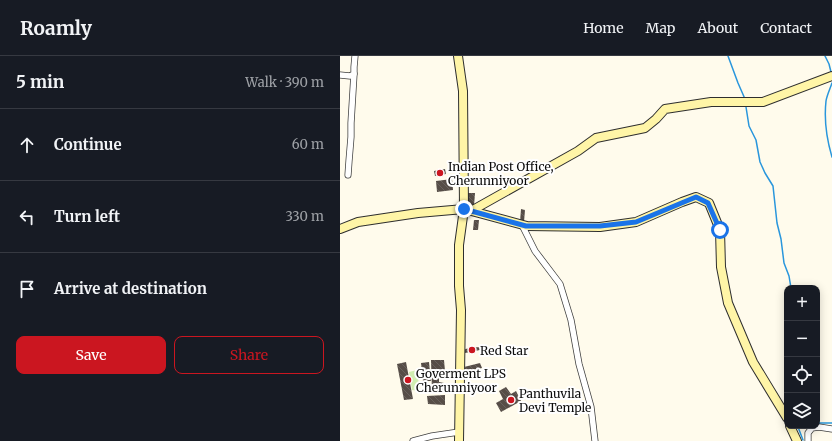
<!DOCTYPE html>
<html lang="en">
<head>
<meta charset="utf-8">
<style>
  body { margin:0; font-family:Merriweather,serif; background:#20242c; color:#f1f3f6 }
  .controls { position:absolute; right:12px; bottom:12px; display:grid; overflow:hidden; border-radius:8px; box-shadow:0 2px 10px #0003 }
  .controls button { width:36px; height:36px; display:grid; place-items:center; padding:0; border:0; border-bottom:1px solid #363941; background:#171b24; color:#f1f3f6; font:20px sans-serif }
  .stop { position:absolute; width:12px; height:12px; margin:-9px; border:3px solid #1a73e8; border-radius:50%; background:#fff }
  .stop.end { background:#1a73e8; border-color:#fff; box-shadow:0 1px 4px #0008 }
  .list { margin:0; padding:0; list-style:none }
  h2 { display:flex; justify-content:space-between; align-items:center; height:52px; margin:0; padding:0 16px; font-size:17px }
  h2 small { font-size:13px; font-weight:400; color:#9ea1a6 }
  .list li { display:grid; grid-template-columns:26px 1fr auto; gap:12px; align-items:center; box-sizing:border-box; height:72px; padding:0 16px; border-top:1px solid #363941 }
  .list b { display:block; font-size:15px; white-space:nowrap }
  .list em { font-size:13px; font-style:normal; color:#9ea1a6 }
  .actions { display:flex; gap:8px; padding:12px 16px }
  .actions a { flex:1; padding:9px 0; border:1px solid #cb1620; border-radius:8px; text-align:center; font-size:14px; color:#cb1620 }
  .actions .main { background:#cb1620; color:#fff }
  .icon { flex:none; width:22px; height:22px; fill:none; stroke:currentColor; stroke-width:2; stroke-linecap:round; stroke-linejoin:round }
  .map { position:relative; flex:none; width:492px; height:385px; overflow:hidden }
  header { display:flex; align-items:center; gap:24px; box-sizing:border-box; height:56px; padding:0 20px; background:#171b24; border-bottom:1px solid #363941 }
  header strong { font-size:19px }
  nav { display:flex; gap:22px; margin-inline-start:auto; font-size:14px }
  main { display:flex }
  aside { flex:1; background:#171b24 }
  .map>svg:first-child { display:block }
</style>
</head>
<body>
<header>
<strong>Roamly</strong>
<nav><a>Home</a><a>Map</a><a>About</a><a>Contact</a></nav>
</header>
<main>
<aside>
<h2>5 min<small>Walk · 390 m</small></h2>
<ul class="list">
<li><svg class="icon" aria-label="ahead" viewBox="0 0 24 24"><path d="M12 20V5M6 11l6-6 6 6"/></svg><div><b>Continue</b></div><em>60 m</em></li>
<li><svg class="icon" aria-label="left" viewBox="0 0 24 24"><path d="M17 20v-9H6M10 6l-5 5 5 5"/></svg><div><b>Turn left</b></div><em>330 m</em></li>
<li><svg class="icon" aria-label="arrive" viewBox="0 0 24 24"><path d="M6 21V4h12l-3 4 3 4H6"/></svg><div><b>Arrive at destination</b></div></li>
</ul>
<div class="actions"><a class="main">Save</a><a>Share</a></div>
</aside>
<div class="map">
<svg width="492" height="385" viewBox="0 0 492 385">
  <defs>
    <pattern id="building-back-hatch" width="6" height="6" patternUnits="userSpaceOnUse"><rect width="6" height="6" fill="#564d47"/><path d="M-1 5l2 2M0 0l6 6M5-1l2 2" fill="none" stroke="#69625d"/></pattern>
  </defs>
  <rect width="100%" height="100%" fill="#fffbec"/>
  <path fill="#d1eeb1" d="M77 314V315L80 335 72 334 69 316Z"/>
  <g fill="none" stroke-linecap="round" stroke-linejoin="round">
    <g stroke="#2996dc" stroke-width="1.5">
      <path d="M388 0 398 27 405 43"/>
      <path d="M485 0 489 8 491 16"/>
      <path d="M492 27C490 33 487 39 486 45 484 63 487 84 492 101"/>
      <path d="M406 51 409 70 416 84 420 106 425 117 433 130 437 167 441 183 444 207 449 220 451 232"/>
      <path d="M477 367H492"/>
      <path d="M457 370 458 371 462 370"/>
      <path d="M458 371 463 384"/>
    </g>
  </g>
  <g fill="url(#building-back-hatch)">
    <path d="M105 113 106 118 95 120 94 115Z"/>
    <path d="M112 123 113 134 97 136 96 125Z"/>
    <path d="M128 137H135L134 150H128Z"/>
    <path d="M181 153 185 154 184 166H180Z"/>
    <path d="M134 164H139L138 174H133Z"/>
    <path d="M139 291 140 294 125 297V293Z"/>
    <path d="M91 304H104L105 315H99V326L104 327V336H92Z"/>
    <path d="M66 306 73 343 64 344 57 308Z"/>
    <path d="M89 306 91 325H83L81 307Z"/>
    <path d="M140 307 142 312 125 316 124 311Z"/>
    <path d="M166 331 171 338 176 335 181 345 161 356 156 347 163 343 159 335Z"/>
    <path d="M105 339V349L88 348 87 340Z"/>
  </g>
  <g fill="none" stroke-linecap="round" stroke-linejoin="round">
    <defs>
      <g id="street">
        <path d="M0 19 10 20 14 18V11L15 0"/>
        <path d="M8 119 9 105 11 81V67L14 18"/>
        <path d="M182 169 195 195 220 228 231 264 239 308 251 351 255 385"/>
        <path d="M73 385 92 380 119 376"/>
        <path d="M468 385V377L472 372 479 371 492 373"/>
      </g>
      <g id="secondary">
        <path d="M118 0 123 35 124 153 119 189V230L121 254 119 385"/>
        <path d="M131 155 238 95 256 82 305 72 316 63 325 53 371 46H423L492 20"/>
        <path d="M0 173 18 166 78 157 124 153 187 170 260 171 296 166 342 146 356 141 369 147 380 174 381 211 388 247 413 306 447 362"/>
        <path d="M450 370 457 385"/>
      </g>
    </defs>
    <use href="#street" stroke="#3f3f3f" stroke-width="7"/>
    <use href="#secondary" stroke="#2e2e2e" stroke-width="10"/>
    <use href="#street" stroke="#fff" stroke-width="5.5"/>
    <use href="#secondary" stroke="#fff5a7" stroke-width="8"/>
  </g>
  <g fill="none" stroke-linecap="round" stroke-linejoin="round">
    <path stroke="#1a73e8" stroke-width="5" d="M124 153 186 170H260L296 166 356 141 368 147 380 174"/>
  </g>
  <g fill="#cb1620" stroke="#fff" stroke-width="1.5">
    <circle cx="100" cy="117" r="4"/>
    <circle cx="132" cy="294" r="4"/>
    <circle cx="68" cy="324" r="4"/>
    <circle cx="171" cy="344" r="4"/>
  </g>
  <g text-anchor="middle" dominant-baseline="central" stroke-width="4" stroke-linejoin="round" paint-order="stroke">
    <g font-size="12" fill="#0c0c0c" stroke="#fff" text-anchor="start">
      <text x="108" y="110">Indian Post Office,<tspan x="108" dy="14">Cherunniyoor</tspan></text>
      <text x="140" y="294">Red Star</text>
      <text x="76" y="317">Goverment LPS<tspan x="76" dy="14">Cherunniyoor</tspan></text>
      <text x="179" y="337">Panthuvila<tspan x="179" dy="14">Devi Temple</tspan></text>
    </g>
  </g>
</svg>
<div class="controls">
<button>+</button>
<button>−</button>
<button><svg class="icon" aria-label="locate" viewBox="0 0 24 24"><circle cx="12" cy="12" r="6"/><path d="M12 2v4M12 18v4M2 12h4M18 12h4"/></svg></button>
<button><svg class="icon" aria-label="layers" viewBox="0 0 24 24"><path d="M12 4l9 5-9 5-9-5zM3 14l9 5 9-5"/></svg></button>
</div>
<div class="stop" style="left:380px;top:174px"></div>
<div class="stop end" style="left:124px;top:153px"></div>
</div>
</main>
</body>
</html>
